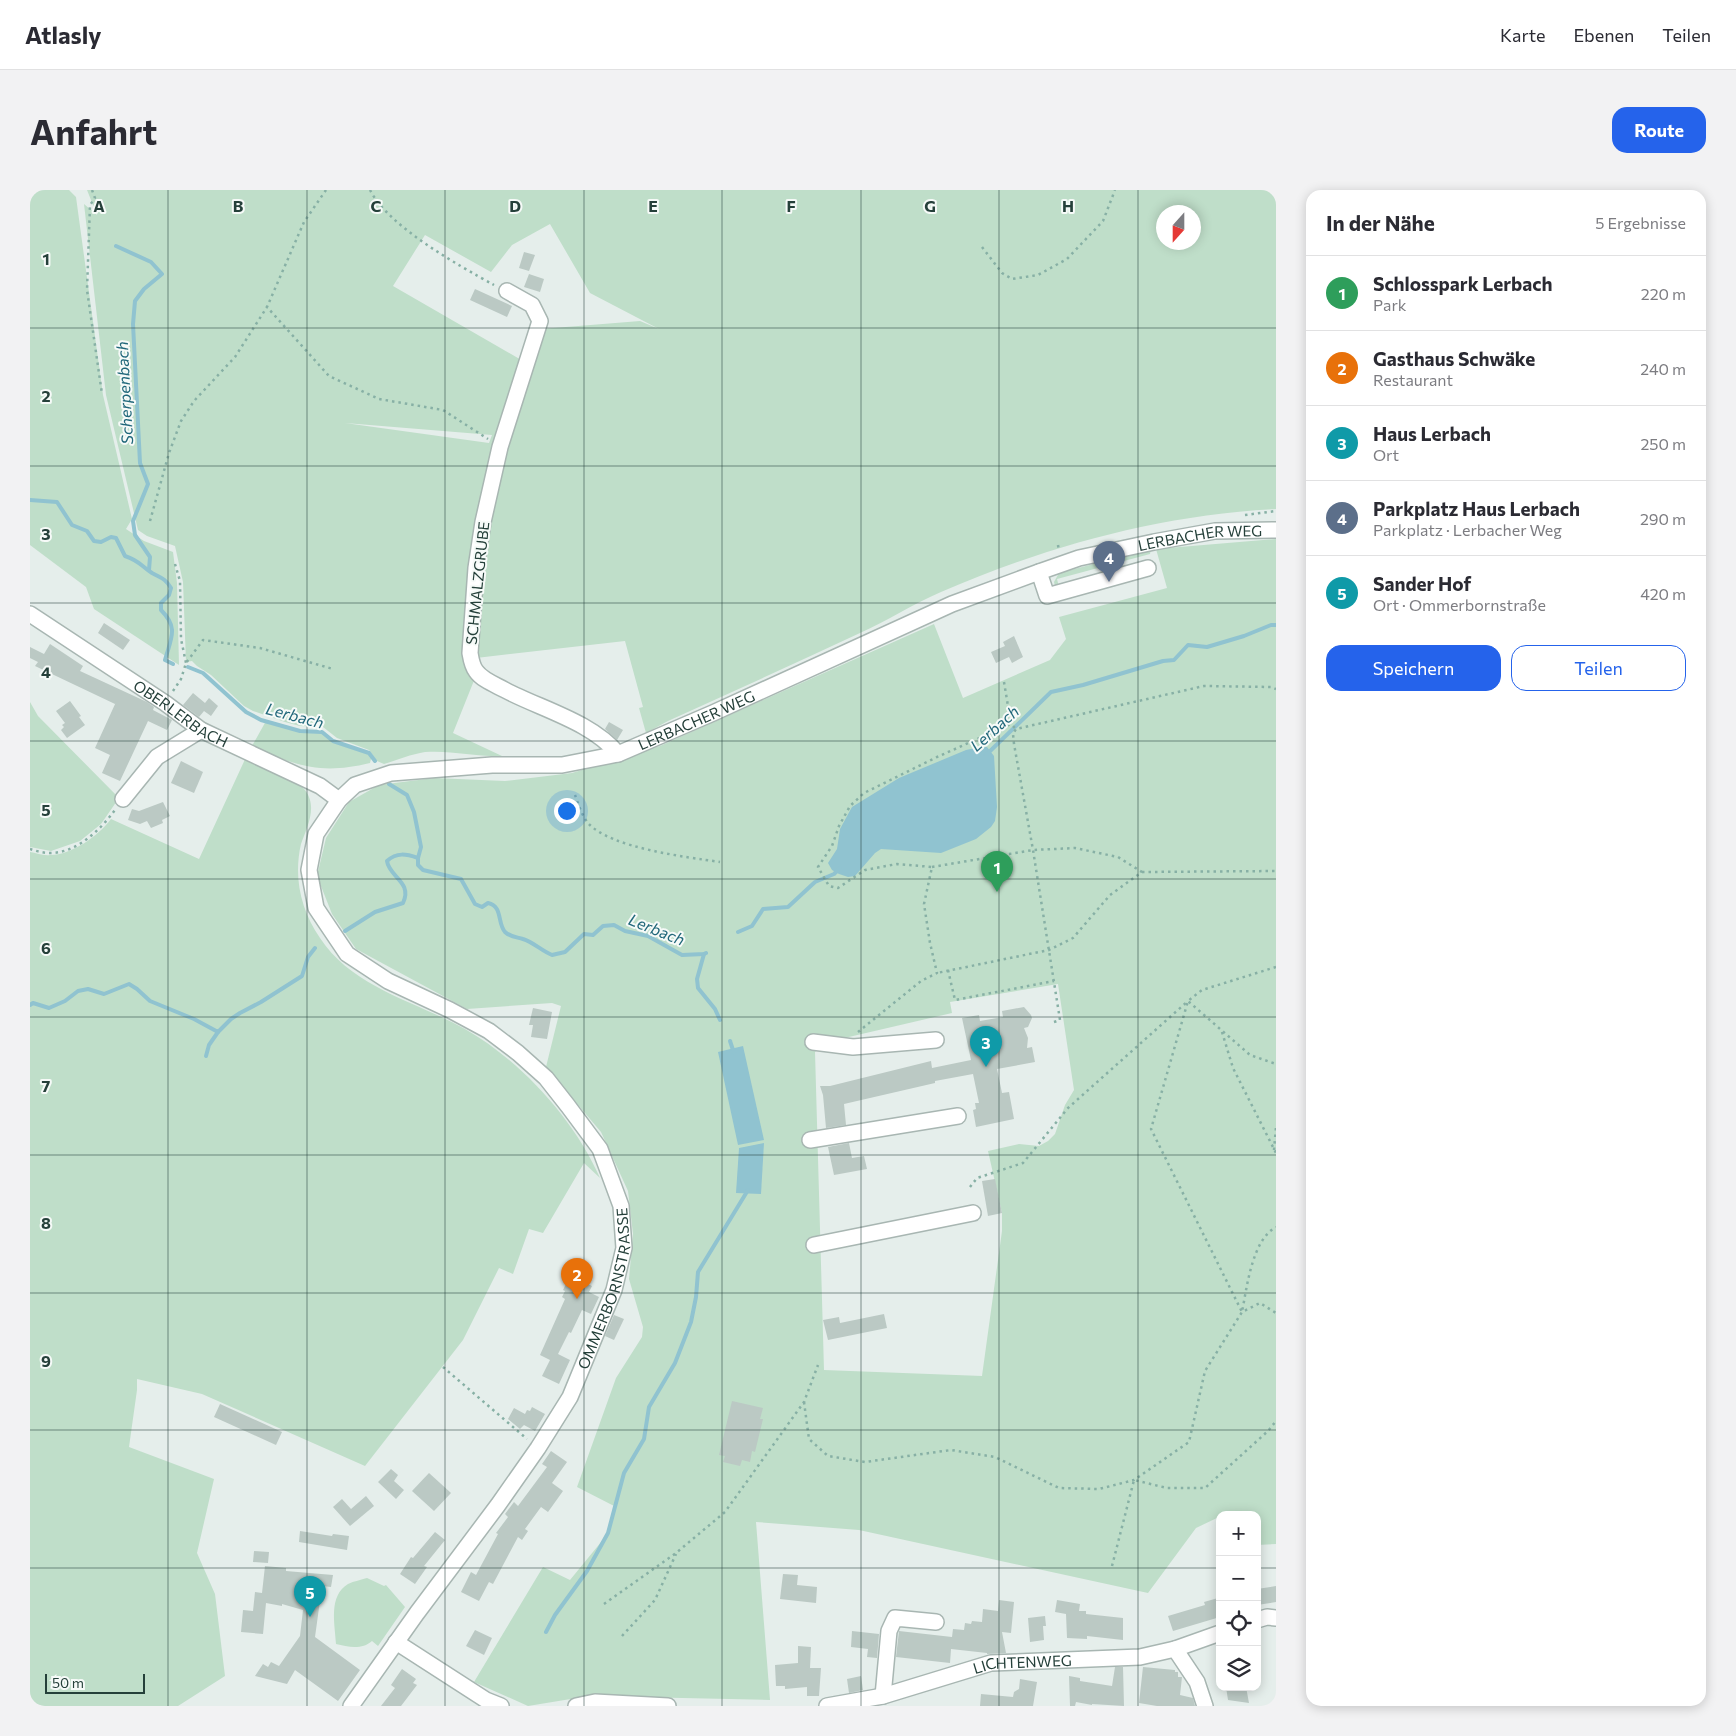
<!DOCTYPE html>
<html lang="de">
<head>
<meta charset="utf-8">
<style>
  body { margin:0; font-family:Commissioner,sans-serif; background:#f2f2f3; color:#2b2b33 }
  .controls { position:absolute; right:15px; bottom:15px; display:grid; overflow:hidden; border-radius:10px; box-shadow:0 2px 12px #0003 }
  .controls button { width:45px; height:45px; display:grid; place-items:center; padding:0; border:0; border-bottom:1px solid #e1e1e2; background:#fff; color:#2b2b33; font:25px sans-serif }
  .compass { position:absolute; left:1126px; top:15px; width:45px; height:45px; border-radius:50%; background:#fff; box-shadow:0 2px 12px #0003; rotate:201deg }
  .scale { position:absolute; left:15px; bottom:12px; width:100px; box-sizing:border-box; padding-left:5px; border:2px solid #25403a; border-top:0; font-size:14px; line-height:18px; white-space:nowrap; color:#25403a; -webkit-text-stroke:4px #f6faf8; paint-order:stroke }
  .you { position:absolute; left:536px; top:620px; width:18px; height:18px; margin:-12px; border:4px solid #fff; border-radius:50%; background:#1a73e8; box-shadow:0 0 0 8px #1a73e833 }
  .badge { display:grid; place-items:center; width:32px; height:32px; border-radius:50%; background:#2563eb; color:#fff; font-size:16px; font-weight:700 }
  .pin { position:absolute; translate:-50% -41px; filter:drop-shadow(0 1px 2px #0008) }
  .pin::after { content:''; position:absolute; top:26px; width:18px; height:15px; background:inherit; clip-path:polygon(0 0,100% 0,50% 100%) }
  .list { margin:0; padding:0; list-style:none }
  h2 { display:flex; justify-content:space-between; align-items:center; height:65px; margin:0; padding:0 20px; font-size:21px }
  h2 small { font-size:16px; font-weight:400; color:#7c7c81 }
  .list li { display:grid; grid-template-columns:32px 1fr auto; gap:15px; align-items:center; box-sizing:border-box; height:75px; padding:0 20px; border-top:1px solid #e1e1e2 }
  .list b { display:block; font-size:19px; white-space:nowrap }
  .list p { margin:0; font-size:16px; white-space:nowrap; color:#7c7c81 }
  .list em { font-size:16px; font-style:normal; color:#7c7c81 }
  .actions { display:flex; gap:10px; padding:15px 20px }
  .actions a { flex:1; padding:11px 0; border:1px solid #2563eb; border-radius:15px; text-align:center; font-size:18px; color:#2563eb }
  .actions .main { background:#2563eb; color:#fff }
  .icon { flex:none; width:28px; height:28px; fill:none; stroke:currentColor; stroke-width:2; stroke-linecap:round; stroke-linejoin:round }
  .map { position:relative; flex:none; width:1246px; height:1516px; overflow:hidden; border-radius:15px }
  header { display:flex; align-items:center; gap:30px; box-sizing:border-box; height:70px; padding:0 25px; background:#fff; border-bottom:1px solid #e1e1e2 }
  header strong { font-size:24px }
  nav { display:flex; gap:28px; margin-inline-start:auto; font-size:18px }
  .intro { display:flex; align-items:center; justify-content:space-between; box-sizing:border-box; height:120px; padding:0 30px }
  h1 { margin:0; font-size:35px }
  .button { padding:12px 22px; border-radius:15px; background:#2563eb; color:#fff; font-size:18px; font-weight:700 }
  main { display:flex; gap:30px; padding:0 30px }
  aside { flex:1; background:#fff; border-radius:15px; box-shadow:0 2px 12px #0003 }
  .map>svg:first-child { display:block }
</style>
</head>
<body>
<header>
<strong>Atlasly</strong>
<nav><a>Karte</a><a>Ebenen</a><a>Teilen</a></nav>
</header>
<div class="intro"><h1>Anfahrt</h1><a class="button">Route</a></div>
<main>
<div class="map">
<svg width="1246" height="1516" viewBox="0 0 1246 1516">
  <rect width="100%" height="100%" fill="#e5eeeb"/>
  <g fill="#bfdec9" fill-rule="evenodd">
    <path d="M0 0H39L46 7 73 205 102 329 96 339 114 351 143 362 147 393 149 475 64 419 56 397 0 355Z"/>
    <path d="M57 0H1246V319C1130 325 1017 356 911 402 883 414 857 431 830 443 766 473 702 502 638 531L616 543 609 518 613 517 595 451 446 468 457 331 511 139 610 131 629 139 560 103 520 34 482 55 461 82 395 45 363 96 493 171 449 328 445 488 423 543 472 566C447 567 421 560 395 562 382 564 367 570 354 574L347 571 339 560 307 548 293 537 270 536 255 532 223 521 214 516 181 485 167 476 162 471 156 472 153 392 145 356 117 346 108 340 76 205 54 14 67 25ZM1134 22H1164V52H1134ZM315 233 462 245 459 253Z"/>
    <path d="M1246 349V1354L1227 1355V1325H1190V1329L1189 1327 1166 1338 1118 1403 829 1340 726 1332 740 1510 559 1506 498 1516 444 1492 513 1377 540 1390 576 1346 586 1317 547 1297 586 1188 612 1147 613 1137 599 1089 603 1044 598 1001 571 942 516 877 531 816 522 813 437 819 326 759 302 724 287 686 296 648 319 612 349 595 404 588 475 591 542 583 630 556 904 434 933 508 1020 470 1036 449 1029 427 1137 398 1126 359ZM1028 794 1044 900 1035 915 1025 944 1018 951 1009 956 989 954 958 961 972 1023V1041L952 1186 794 1180 785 862 793 853 922 823 920 812Z"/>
    <path d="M1121 359 1120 364 1027 389 1029 397 1025 396 1024 392 1029 383Z"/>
    <path d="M0 512 8 526 89 608 71 634 50 651 21 661 0 657Z"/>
    <path d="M236 531 269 540 290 541 307 553 337 562 343 569H341L340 573C291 585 266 576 222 556Z"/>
    <path d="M217 565C232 574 264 588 275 600 288 617 277 637 271 654 269 662 268 672 268 680 268 704 276 728 290 748 323 798 385 811 435 839 491 871 544 929 570 988L554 973 513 1043 499 1039 483 1084 469 1078 433 1150 335 1276 172 1204 107 1189V1200L99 1257 184 1289 167 1363 185 1404 195 1486 148 1516H0V662C6 663 14 666 20 665 42 665 68 646 81 629L169 669Z"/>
    <path d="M337 1388 354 1396 356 1395 375 1417 348 1456 342 1451C332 1460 318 1457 306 1454 305 1434 298 1406 318 1394 324 1391 331 1390 337 1388Z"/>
  </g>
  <g fill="#90c3d0">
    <path d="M950 557H957L964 566 967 617 965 631 961 637 946 649 911 663 851 659 845 663 825 686 818 687 809 684 802 680 798 673 807 659 810 639 822 617 869 588 936 560Z"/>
    <path d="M713 856 734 950 708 955 688 862Z"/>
    <path d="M734 953 731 1004 706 1003 709 958Z"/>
  </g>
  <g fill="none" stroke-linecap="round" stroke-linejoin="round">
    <g stroke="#90c3d0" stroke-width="4">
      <path d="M86 56 121 72 132 84 114 99 105 111 103 134 110 273 118 294 103 331 105 345 120 367 119 380"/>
      <path d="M0 310 27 312 42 335 57 341 64 351 71 352 81 347 86 348 95 366C110 371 111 376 122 383 131 388 135 388 141 398L139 405 131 413V420C149 438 141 448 135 470L143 474"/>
      <path d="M158 477 173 483 216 522 231 530 270 541 292 542 303 551 339 563 345 571"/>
      <path d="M956 565 1021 502 1053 495 1133 471 1144 470 1158 455 1177 457 1214 446 1241 435H1246"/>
      <path d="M359 594 377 605 384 622 391 657 388 668V675L393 680 431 689 445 714 452 717 458 713C473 716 467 733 475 742 480 747 487 747 493 749 503 752 512 761 522 765L535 762 554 744 563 745 573 736 584 735 595 741 618 746 652 765 674 764 676 763"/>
      <path d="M315 741 345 722 373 713C383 692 359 687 357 671 367 662 376 664 388 668"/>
      <path d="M708 742 722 736 733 719 758 717 785 692 804 684 810 678"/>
      <path d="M674 764 667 789 668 798 685 819 690 830"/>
      <path d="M0 815 3 813 19 818 35 811 48 801 58 799 74 804 99 794 107 799 120 811 164 829 188 842 201 829 210 823 231 812 272 786 278 767 285 758"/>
      <path d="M700 851 704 863"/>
      <path d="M176 866 179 855 188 842"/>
      <path d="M516 1442 525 1425 557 1381 578 1343 594 1283 614 1249 619 1217 645 1173 661 1132 666 1107 668 1082 718 1000"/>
    </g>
  </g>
  <g fill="#bbc9c4">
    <path d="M494 62 505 65 499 81 489 78Z"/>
    <path d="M499 84 514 89 510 102 494 97Z"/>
    <path d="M445 99 482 116 477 127 440 110Z"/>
    <path d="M74 433 100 450 93 460 68 443Z"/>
    <path d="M984 446 993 467 982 473 979 467 966 473 961 462 975 456 973 452Z"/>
    <path d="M20 454 53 476 50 481 117 512 124 517 123 520 142 530 137 540 118 531 90 591 72 583 80 565 65 558 86 512 85 514 5 476 8 472 0 468V457L14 464Z"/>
    <path d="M163 503 175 513 179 508 188 516 181 526 174 521 169 527 153 515Z"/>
    <path d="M40 511 51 526 49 527 55 535 37 548 31 540 34 537 32 535 35 533 26 521Z"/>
    <path d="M579 532 593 540 587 550 575 539Z"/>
    <path d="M151 571 173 582 164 603 141 593Z"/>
    <path d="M133 612 140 626 132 630 133 633 121 638 117 631 110 634 98 630 102 619 109 621Z"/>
    <path d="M994 817 1001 825 1002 828 998 837 994 838 998 848 997 858 1002 857 1005 872 967 879 972 903 979 902 984 929 946 937 943 920 946 919 945 913H949L943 884 905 891V893L814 914 816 935 796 938 793 905 790 896H800L901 871 902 878 941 870 932 828 949 825 950 831 973 827 972 821Z"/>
    <path d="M503 818 522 822 517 849 501 847 503 835H499Z"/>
    <path d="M819 953 822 968 834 966 837 979 804 985 798 957Z"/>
    <path d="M965 989 972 1023 958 1026 952 991Z"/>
    <path d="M538 1090 550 1096 552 1091 562 1096 559 1102 569 1107 561 1124 552 1120 541 1143 539 1142 528 1164 540 1170 529 1194 512 1186 520 1170 510 1165 535 1109 532 1107 535 1101 533 1100Z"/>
    <path d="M854 1124 857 1138 798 1150 793 1130 809 1127 810 1133Z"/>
    <path d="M584 1125 594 1129 584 1150 575 1146Z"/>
    <path d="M702 1211 733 1218 730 1229H733L725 1262 722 1261 720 1272 712 1270 710 1276 693 1272 695 1266 689 1265Z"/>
    <path d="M190 1214 252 1242 246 1255 184 1227Z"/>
    <path d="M502 1217 515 1224 505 1241 494 1235 490 1239 478 1229 484 1218 495 1224 497 1220 500 1221Z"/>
    <path d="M521 1261 537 1272 522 1293 533 1301 518 1322 511 1317 495 1339 498 1341 492 1350 488 1347 463 1394 459 1392 449 1411 431 1402 441 1382 446 1385 468 1344 466 1343 478 1327 475 1324 484 1312 488 1316 517 1277 512 1274Z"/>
    <path d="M361 1279 368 1285 364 1291 374 1300 366 1309 348 1292Z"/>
    <path d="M399 1283 421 1303 404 1321 382 1301Z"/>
    <path d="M336 1306 344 1316 320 1336 303 1317 312 1309 321 1319Z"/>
    <path d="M270 1341 302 1346 303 1344 319 1346 317 1360 269 1352Z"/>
    <path d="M405 1342 415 1350 394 1376 397 1377 385 1394 370 1384 381 1367 383 1368Z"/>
    <path d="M224 1361 239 1362 238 1373 223 1372Z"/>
    <path d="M235 1376 256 1378V1381L303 1385 301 1397 292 1396 285 1447 330 1480 308 1511 265 1480 257 1494 225 1486 233 1474 238 1477 241 1472 249 1476 270 1446 273 1420 252 1414V1416L236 1413 233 1444 211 1442 213 1420 223 1421 225 1402 232 1403Z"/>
    <path d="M753 1384 768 1385 767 1395 787 1397 786 1413 750 1409Z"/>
    <path d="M1246 1396V1412L1227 1415V1399Z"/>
    <path d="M1188 1408 1190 1414V1427L1143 1441 1138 1426 1175 1415 1174 1412Z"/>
    <path d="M969 1410 984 1412 981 1443 972 1442 976 1463 957 1464V1463L921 1459 920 1473 866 1467 869 1441 922 1447 923 1439 934 1440 935 1433 941 1434 942 1431 952 1432 953 1419 968 1421Z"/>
    <path d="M1027 1410 1050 1414 1049 1421H1056V1424L1093 1428V1450L1057 1446V1449L1037 1448 1036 1424 1025 1422Z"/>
    <path d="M1015 1426 1016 1436H1013L1014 1450 1000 1452 998 1428Z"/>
    <path d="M445 1440 462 1448 454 1465 436 1456Z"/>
    <path d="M822 1441 849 1444 847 1468 837 1467 838 1459 821 1457Z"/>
    <path d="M768 1456 781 1457 780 1478H791L789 1506H777V1497L755 1499V1496H746L745 1475 768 1473Z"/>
    <path d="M1085 1477H1093L1094 1516 1062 1514V1515L1046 1512 1045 1516H1040L1039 1486 1050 1488V1491L1082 1496Z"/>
    <path d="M1113 1477 1145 1480V1482H1148V1487H1152L1150 1505 1163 1508 1165 1516H1127L1109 1513Z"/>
    <path d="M372 1479 386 1489 383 1493 387 1495 371 1516H351L365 1498 361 1495Z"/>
    <path d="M831 1486 833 1500 819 1503 817 1489Z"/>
    <path d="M990 1489 1007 1492 1003 1516H950L951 1504 983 1507 984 1502 989 1499Z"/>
    <path d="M1196 1497H1216L1219 1513 1198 1510Z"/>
  </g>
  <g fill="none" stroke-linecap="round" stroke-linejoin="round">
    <defs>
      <g id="minor">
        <path d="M477 101 502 115 510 131 470 257 453 332 446 378 440 463C441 469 442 476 446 481 452 490 466 495 475 500 511 519 562 532 588 564"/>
        <path d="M1009 382 1017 406 1118 378"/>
        <path id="s1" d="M0 424 135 513 171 540 290 596 309 610"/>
        <path d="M93 609 127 567 171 540"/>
        <path d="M783 852 823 857 906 850"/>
        <path d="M780 950 928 926"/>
        <path d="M784 1055 943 1023"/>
        <path d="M1227 1430 1237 1427 1246 1428"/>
        <path d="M366 1452 456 1510 471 1516"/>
        <path d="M1145 1459 1167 1492 1175 1516"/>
        <path d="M853 1506 859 1441 865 1428 906 1432"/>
        <path id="s2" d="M321 1516 387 1423 468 1315 508 1258 540 1207 584 1100 594 1058 591 1016 570 959 538 916 516 888 488 863 459 841 420 820 358 791 317 764 286 718 279 680 286 644 309 610 325 595 361 583 462 575H532L588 564 683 523 922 414 1009 382 1049 368 1124 352 1185 341 1246 340"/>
        <path d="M546 1516 565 1512 638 1516"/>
        <path id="s3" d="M797 1516 853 1506 961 1473 1110 1467 1145 1459 1190 1443"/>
      </g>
    </defs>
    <use href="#minor" stroke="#a8b6b2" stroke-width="18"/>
    <g stroke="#87b0a5" stroke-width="2.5" stroke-dasharray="2.5 4" stroke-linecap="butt">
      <path d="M62 0 65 8 60 15 57 100 72 204"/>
      <path d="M296 0 274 32 237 117 299 186 349 209 413 220 458 249"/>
      <path d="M340 0C359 37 428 75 464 95"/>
      <path d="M952 57 972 83 982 89 1008 85 1037 69 1073 31 1085 0"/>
      <path d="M1215 325 1246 321"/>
      <path d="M120 331 139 263 151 231 164 211 205 167 237 117"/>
      <path d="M1028 355 1029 361"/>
      <path d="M145 374 150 391 151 449 156 473"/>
      <path d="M974 492 981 534 986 539"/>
      <path d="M143 501 151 489 156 473 173 450 230 458 303 479"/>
      <path d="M545 605C548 613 552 626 558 633 580 658 656 667 690 672"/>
      <path d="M0 659C6 661 13 663 20 663 47 663 70 640 85 620"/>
      <path d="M902 677 1003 660 1045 658 1088 667 1112 682 1080 705 1043 748 1019 760 907 783"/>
      <path d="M1112 682 1246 681"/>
      <path d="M1246 777 1172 800 1158 811 1121 939 1212 1122C1217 1097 1222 1050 1246 1037"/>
      <path d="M918 780 925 810 1024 791"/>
      <path d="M1024 832 1030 830 1003 660 984 554 983 544 986 539 1174 496 1241 497 1246 499"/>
      <path d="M828 842 891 791 907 783 900 753 894 714 902 677 867 674 835 680 808 698 799 696 788 677 802 656 809 636 820 616 834 603 907 567 981 534"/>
      <path d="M1192 842 1203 878 1246 963"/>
      <path d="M1244 960 1246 937"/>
      <path d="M940 997 947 988 993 973 1038 918 1158 811 1220 865 1246 874"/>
      <path d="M413 1177 497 1249"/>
      <path d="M774 1212 779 1249 798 1266 835 1272 921 1260 965 1267 1029 1298 1069 1299 1104 1290 1159 1252 1175 1181 1212 1122 1230 1113 1246 1123"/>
      <path d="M1082 1376 1104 1290 1137 1298H1175L1238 1241 1246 1231"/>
      <path d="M574 1414 646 1363 695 1322 774 1212 788 1175"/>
      <path d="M592 1446 625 1410 646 1364"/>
    </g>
    <use href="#minor" stroke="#fff" stroke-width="15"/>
  </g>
  <path fill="none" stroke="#25403a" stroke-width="1" stroke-opacity="0.55" d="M138 0V1516M277 0V1516M415 0V1516M554 0V1516M692 0V1516M831 0V1516M969 0V1516M1108 0V1516M0 138H1246M0 276H1246M0 413H1246M0 551H1246M0 689H1246M0 827H1246M0 965H1246M0 1103H1246M0 1240H1246M0 1378H1190M1227 1378H1246"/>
  <g text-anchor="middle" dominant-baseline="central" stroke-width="4" stroke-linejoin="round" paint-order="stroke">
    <g font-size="15" fill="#25403a" stroke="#f6faf8">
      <text stroke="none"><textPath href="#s2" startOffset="2050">LERBACHER WEG</textPath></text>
      <text transform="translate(447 393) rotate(-84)">SCHMALZGRUBE</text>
      <text stroke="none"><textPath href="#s1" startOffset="181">OBERLERBACH</textPath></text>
      <text stroke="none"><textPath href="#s2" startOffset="1511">LERBACHER WEG</textPath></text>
      <text stroke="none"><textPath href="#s2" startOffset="494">OMMERBORNSTRASSE</textPath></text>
      <text stroke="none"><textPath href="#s3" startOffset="201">LICHTENWEG</textPath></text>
    </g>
    <g font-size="16" font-style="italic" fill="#20677a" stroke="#f6faf8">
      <text transform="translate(94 203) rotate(-93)">Scherpenbach</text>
      <text transform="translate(265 525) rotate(15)">Lerbach</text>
      <text transform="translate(964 538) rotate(-42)">Lerbach</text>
      <text transform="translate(627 739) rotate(22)">Lerbach</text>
    </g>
  </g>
  <g font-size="16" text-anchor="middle" font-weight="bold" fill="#25403a" stroke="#f6faf8" stroke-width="4" stroke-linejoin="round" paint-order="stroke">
    <text x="69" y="22">A</text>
    <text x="208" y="22">B</text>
    <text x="346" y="22">C</text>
    <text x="485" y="22">D</text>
    <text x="623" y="22">E</text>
    <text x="761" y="22">F</text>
    <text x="900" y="22">G</text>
    <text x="1038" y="22">H</text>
    <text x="16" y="75">1</text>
    <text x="16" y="212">2</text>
    <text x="16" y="350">3</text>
    <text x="16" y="488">4</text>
    <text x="16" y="626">5</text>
    <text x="16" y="764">6</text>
    <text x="16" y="902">7</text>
    <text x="16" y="1039">8</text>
    <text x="16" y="1177">9</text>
  </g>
</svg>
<div class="controls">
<button>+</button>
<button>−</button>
<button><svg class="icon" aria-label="locate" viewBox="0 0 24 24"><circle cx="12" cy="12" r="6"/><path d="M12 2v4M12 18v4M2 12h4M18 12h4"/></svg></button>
<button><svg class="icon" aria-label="layers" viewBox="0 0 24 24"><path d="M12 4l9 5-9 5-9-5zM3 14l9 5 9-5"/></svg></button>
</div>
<svg class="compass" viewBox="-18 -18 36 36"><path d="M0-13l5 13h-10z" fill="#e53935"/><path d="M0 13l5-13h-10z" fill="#7c7c81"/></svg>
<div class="scale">50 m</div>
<div class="you"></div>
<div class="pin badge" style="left:967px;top:702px;background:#2e9e5b">1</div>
<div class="pin badge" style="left:547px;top:1109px;background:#e8710a">2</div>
<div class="pin badge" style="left:956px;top:877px;background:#0f9aa8">3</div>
<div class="pin badge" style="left:1079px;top:392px;background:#5c6f8a">4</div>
<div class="pin badge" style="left:280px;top:1427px;background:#0f9aa8">5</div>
</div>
<aside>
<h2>In der Nähe<small>5 Ergebnisse</small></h2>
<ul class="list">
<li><span class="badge" style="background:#2e9e5b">1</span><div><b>Schlosspark Lerbach</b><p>Park</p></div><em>220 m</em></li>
<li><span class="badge" style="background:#e8710a">2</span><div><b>Gasthaus Schwäke</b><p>Restaurant</p></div><em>240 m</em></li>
<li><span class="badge" style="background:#0f9aa8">3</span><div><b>Haus Lerbach</b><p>Ort</p></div><em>250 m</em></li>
<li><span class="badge" style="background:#5c6f8a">4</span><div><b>Parkplatz Haus Lerbach</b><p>Parkplatz · Lerbacher Weg</p></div><em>290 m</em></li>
<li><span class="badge" style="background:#0f9aa8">5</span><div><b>Sander Hof</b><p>Ort · Ommerbornstraße</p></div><em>420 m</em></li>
</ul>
<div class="actions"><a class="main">Speichern</a><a>Teilen</a></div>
</aside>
</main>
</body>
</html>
